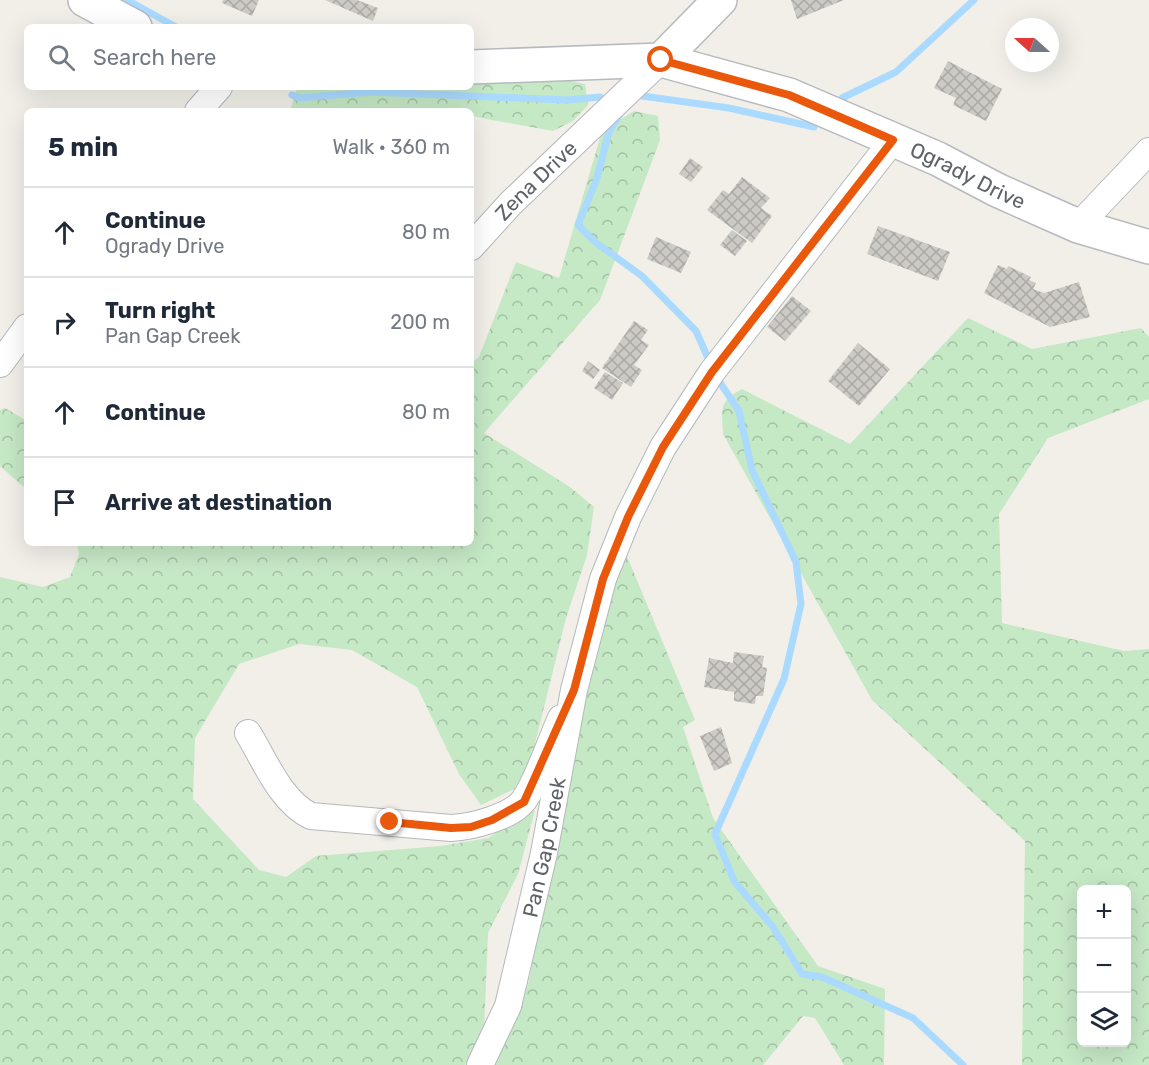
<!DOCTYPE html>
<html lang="en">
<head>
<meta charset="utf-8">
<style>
  body { margin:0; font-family:Rubik,sans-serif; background:#f6f6f7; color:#1f2937 }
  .controls { position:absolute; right:18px; bottom:18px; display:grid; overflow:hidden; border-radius:9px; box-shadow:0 6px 24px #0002 }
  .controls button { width:54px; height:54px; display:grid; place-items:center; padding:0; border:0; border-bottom:2px solid #e0e1e3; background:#fff; color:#1f2937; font:30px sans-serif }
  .compass { position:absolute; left:1005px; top:18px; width:54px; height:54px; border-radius:50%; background:#fff; box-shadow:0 6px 24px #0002; rotate:291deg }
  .stop { position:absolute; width:18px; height:18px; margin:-14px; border:4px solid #ea580c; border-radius:50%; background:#fff }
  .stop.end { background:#ea580c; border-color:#fff; box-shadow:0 2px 6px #0008 }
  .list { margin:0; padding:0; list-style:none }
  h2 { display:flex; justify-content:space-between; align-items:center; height:78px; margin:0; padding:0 24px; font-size:26px }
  h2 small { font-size:20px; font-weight:400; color:#747a83 }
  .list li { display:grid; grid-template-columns:39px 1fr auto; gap:18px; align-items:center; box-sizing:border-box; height:90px; padding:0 24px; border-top:2px solid #e0e1e3 }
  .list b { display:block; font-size:22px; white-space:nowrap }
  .list p { margin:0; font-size:20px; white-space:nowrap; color:#747a83 }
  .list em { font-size:20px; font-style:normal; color:#747a83 }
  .icon { flex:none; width:33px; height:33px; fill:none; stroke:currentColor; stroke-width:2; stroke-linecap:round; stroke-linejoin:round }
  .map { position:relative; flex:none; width:1149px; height:1065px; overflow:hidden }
  .search { position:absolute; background:#fff; box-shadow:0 6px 24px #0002; left:24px; top:24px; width:450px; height:66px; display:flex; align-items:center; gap:15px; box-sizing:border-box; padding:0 21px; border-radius:9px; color:#747a83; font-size:22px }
  .panel { position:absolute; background:#fff; box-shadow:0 6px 24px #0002; left:24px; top:108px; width:450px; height:438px; border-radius:9px }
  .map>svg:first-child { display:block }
</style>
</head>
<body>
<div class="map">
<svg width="1149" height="1065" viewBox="0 0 1149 1065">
  <defs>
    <pattern id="forest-crowns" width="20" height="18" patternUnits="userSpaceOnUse" patternTransform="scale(1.5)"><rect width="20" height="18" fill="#c5e8c5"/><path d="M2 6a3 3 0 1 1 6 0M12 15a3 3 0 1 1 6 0" fill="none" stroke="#a3c0a4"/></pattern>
    <pattern id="building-cross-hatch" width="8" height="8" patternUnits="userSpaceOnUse" patternTransform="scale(1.5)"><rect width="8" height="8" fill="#cccac5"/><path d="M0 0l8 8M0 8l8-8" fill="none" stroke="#a9a8a4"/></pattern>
  </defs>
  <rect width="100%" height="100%" fill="#f1efe8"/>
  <g fill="url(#forest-crowns)" fill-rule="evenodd">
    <path d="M555 78 585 84 588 105 573 121 553 131 471 116V111H290L297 87H471V81Z"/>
    <path d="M634 111 658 116 660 140 600 300 484 433 570 487 594 507 587 555 566 618 531 760 514 789 481 805 459 774 417 687 352 650 299 644 239 664 195 738 193 799 259 870 286 877 316 856 441 846 488 838 535 810 518 874 488 933 484 1032 465 1065H0V577L43 587 70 577 79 554 77 543H471V363L479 357 516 262 559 278 602 131Z"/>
    <path d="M968 318 1032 349 1141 328 1149 337V399L1048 438 999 514 1002 623 1124 651 1149 649V1065H1022L1025 841 872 700 723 434C722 409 718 402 742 389L850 444ZM1082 890H1126V1042H1082Z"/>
    <path d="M5 408 27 421V490L0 466V410Z"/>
    <path d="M624 549 695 720 683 727 713 818 818 966 885 989 884 1065H844L815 1018 803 1016 763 1065H495L528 985 593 657Z"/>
  </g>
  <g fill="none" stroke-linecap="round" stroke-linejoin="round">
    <g stroke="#aadaff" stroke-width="7">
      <path d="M127 0 176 27"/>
      <path d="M292 95 299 98 371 92 567 100 600 97"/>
      <path d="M635 95 729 108 814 127"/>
      <path d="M842 98 896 72 974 0"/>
      <path d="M620 114 609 132 596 181 578 225 595 242 642 276 696 331 711 365"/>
      <path d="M715 375 739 411 752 470 796 562 801 604 784 679 715 834 734 881 773 927 802 974 822 977 913 1018 963 1065"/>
    </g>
  </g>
  <g fill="url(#building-cross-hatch)">
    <path d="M223 0H259L252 16 222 3Z"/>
    <path d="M325 0H357L378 8 373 21Z"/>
    <path d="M791 0H844L797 19Z"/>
    <path d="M948 61 1002 89 986 121 953 105 956 98 934 88Z"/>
    <path d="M690 158 703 167 691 182 679 174Z"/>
    <path d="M742 177 770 198 761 208 772 216 752 243 707 210 723 190 729 194Z"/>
    <path d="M878 226 950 252 938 281 867 254Z"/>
    <path d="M732 230 747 241 735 256 720 245Z"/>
    <path d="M656 237 691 252 681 273 647 259Z"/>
    <path d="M998 265 1007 269 1008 266 1031 277 1029 280 1036 283 1033 289 1044 293 1079 282 1090 317 1050 327 984 293Z"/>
    <path d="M792 296 811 311 785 341 767 327Z"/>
    <path d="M634 321 648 330 641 340 649 345 634 365 642 370 631 387 602 368Z"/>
    <path d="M858 343 890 369 859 406 828 381Z"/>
    <path d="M588 361 600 370 593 379 582 371Z"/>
    <path d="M605 372 623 383 612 400 594 388Z"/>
    <path d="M734 652 764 656 762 667 767 668 763 696H756L755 704 734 701V692L704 687 709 658 733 663Z"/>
    <path d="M721 727 732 763 714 771 700 736Z"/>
  </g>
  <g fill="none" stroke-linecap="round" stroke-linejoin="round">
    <defs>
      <g id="street">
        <path d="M198 111 219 87"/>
        <path d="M1078 226 1149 151"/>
        <path id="s1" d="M471 247 511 203 661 60"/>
        <path d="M0 364 27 327"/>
        <path d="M248 733C265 761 281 802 311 816L451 828C471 827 512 817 524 800 538 780 550 742 561 718"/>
        <path id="s2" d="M480 1065 508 1006 544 853 574 690 603 579 628 517 663 447 712 372 893 140"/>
      </g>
      <g id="secondary">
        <path d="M85 0 135 27"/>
        <path d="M661 60 720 0"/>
        <path id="s3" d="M471 67 661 60 789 95 938 159 997 190 1078 226 1149 247"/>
      </g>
    </defs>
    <use href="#street" stroke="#b5b8bc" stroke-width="28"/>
    <use href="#secondary" stroke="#b6babf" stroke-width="36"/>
    <use href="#street" stroke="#fff" stroke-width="26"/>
    <use href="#secondary" stroke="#fff" stroke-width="33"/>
  </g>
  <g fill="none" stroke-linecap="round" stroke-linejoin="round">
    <path stroke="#ea580c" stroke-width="8" d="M390 822 451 828 471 827 492 820 524 802 574 690 603 579 628 517 663 447 712 372 893 140 789 95 661 60"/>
  </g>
  <g text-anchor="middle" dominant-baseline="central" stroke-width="6" stroke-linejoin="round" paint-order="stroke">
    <g font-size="21" fill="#5f6368" stroke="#fff">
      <text stroke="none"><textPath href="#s3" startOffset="519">Ogrady Drive</textPath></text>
      <text stroke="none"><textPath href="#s1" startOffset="93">Zena Drive</textPath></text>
      <text stroke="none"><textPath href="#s2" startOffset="228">Pan Gap Creek</textPath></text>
    </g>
  </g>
</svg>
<div class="controls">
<button>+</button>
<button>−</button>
<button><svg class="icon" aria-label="layers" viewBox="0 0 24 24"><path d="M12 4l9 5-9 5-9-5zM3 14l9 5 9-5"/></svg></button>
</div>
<svg class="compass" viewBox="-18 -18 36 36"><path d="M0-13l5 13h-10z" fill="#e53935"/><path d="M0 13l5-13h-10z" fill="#747a83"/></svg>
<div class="stop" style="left:661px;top:60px"></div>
<div class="stop end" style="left:390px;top:822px"></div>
<div class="search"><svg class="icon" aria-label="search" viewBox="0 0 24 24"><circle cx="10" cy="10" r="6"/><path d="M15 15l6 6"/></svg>Search here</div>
<section class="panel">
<h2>5 min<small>Walk · 360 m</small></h2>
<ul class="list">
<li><svg class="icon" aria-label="ahead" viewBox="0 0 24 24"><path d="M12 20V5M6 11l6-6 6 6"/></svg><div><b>Continue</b><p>Ogrady Drive</p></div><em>80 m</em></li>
<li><svg class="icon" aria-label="right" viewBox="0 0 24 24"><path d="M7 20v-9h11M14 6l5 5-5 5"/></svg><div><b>Turn right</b><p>Pan Gap Creek</p></div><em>200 m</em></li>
<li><svg class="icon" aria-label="ahead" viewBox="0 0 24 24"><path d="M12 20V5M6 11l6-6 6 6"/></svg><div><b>Continue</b></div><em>80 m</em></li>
<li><svg class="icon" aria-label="arrive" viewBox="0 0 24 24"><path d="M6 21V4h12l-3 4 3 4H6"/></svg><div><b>Arrive at destination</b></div></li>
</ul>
</section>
</div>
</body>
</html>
